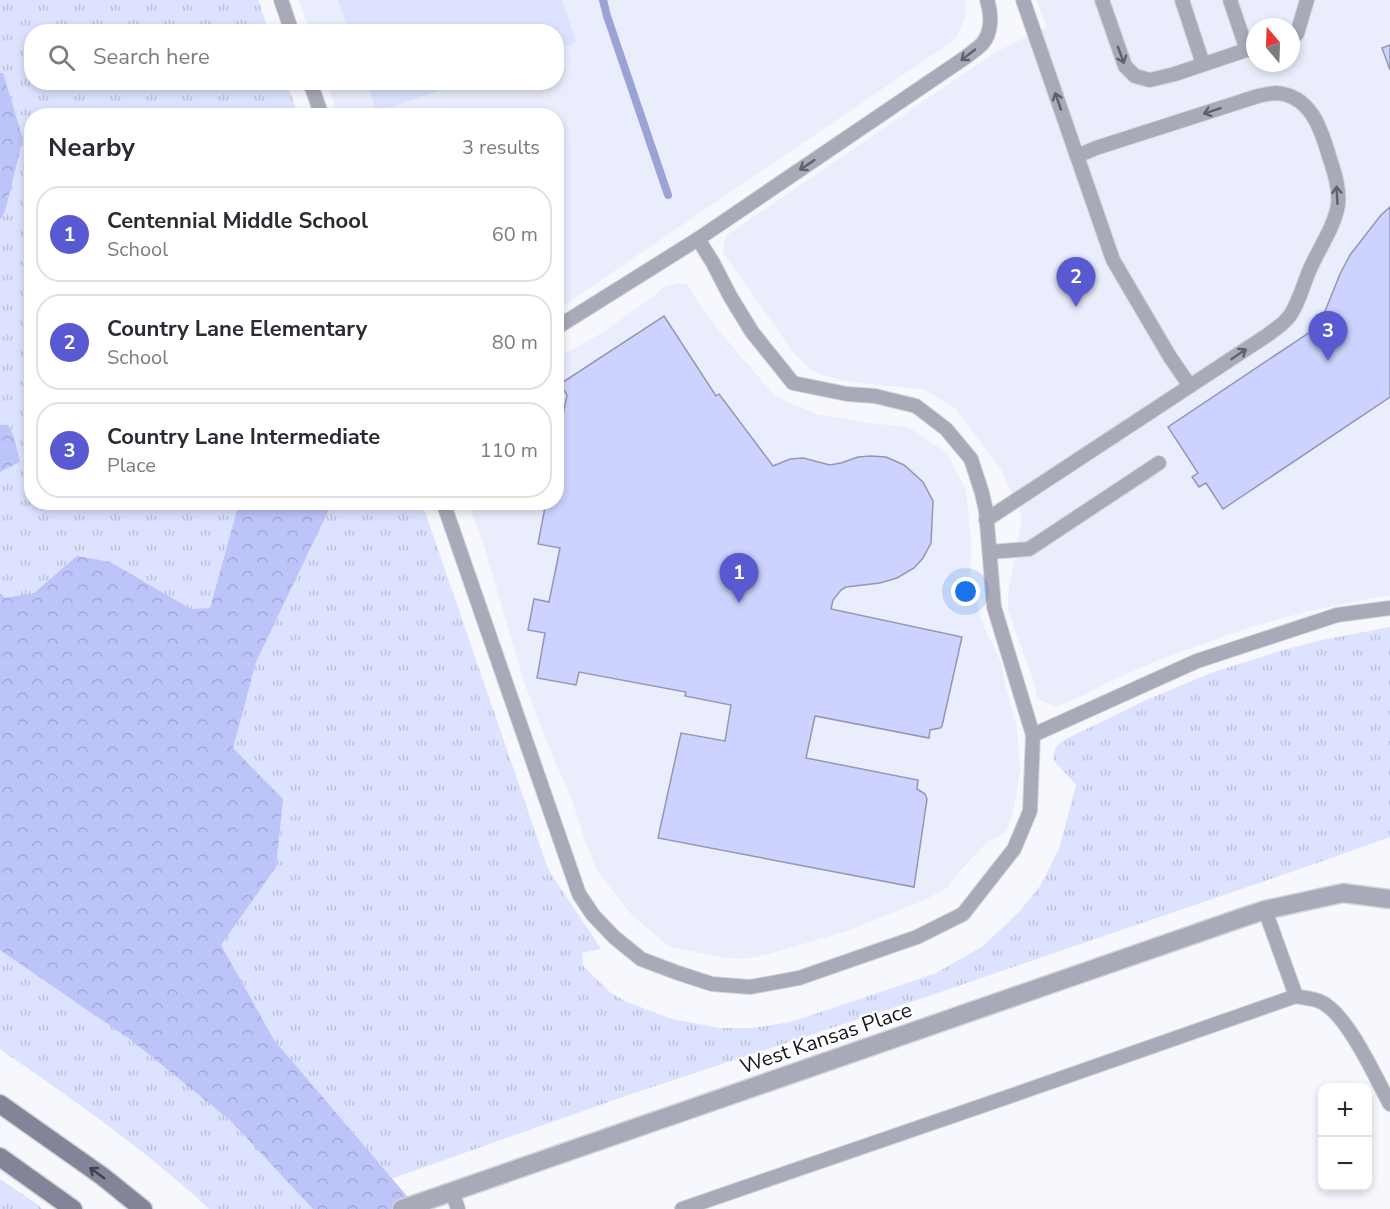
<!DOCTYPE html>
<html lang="en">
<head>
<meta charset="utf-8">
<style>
  body { margin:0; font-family:"Nunito Sans",sans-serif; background:#f7f7f7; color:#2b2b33 }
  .controls { position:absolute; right:18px; bottom:18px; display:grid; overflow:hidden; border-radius:12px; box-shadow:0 3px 9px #0003 }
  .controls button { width:54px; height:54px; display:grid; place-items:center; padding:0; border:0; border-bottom:2px solid #e1e1e2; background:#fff; color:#2b2b33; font:30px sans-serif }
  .compass { position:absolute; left:1246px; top:18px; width:54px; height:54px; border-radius:50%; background:#fff; box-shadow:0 3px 9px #0003; rotate:341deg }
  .you { position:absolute; left:966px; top:592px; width:21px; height:21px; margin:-15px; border:4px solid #fff; border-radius:50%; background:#1a73e8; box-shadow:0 0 0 9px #1a73e833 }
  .badge { display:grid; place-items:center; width:39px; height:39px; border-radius:50%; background:#5959d1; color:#fff; font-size:20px; font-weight:700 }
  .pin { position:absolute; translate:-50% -50px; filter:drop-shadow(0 2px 3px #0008) }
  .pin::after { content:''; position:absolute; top:32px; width:21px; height:18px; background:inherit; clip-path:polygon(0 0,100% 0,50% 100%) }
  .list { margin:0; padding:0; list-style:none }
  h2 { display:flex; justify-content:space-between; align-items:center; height:78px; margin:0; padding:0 24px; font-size:26px }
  h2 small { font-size:20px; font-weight:400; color:#7c7c81 }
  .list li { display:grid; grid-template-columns:39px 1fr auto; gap:18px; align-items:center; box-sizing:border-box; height:96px; margin:0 12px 12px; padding:0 12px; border:2px solid #e1e1e2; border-radius:24px }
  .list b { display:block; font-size:22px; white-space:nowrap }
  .list p { margin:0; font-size:20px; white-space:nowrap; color:#7c7c81 }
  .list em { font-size:20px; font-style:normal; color:#7c7c81 }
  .icon { flex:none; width:33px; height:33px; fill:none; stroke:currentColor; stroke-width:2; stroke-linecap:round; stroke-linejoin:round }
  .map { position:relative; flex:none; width:1390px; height:1209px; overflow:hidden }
  .search { position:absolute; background:#fff; box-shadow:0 3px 9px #0003; left:24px; top:24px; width:540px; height:66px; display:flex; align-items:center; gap:15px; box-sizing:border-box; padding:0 21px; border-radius:24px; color:#7c7c81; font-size:22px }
  .panel { position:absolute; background:#fff; box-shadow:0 3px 9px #0003; left:24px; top:108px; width:540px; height:402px; border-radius:24px }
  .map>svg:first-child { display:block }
</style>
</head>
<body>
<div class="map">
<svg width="1390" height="1209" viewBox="0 0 1390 1209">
  <defs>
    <pattern id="grass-tufts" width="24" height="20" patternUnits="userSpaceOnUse" patternTransform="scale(1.5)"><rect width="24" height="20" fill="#dde2ff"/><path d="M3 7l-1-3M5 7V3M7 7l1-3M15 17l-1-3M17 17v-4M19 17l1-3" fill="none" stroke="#bdc1da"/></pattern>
    <pattern id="forest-crowns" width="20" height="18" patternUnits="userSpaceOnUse" patternTransform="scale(1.5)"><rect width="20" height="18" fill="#bdc4f9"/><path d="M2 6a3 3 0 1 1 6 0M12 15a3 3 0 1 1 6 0" fill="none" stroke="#a2a8d5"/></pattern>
  </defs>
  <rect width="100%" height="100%" fill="#f7f8fe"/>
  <g fill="#eaedfc" fill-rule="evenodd">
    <path d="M299 0H965L967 10 963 23 956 38 944 47 557 310 556 116 338 115 327 83 556 82V32L310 31Z"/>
    <path d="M1037 0H1390V595L1308 611 1242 630 1163 658 1111 681 1086 694 1056 707 1037 698 1035 685 1008 610V594L1022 517 1002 471 956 409 925 390 844 381 826 376 810 369 794 353 723 253 724 242 727 235 994 53 1046 27ZM1255 27H1291V63H1255Z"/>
    <path d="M679 283 688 285 699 304 721 333 775 396 816 414 869 423 908 427 947 453 966 490 971 541 970 579 984 627 1001 662 1006 687 1017 727 1020 770 1013 812 1005 833 987 842 959 872 948 887 925 900 847 931 769 954 745 959 719 957 668 946 631 914 598 872 584 838 572 800 550 749 524 682 483 543 468 503 556 502 557 358 600 334 654 296 664 287Z"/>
  </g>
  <g fill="url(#grass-tufts)">
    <path d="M0 0H258L269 31 32 32V82L287 83 298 115 32 116V502L422 503 548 869 600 947V949L582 953 583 966 611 993 627 1002 672 1019 720 1028H752L791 1022 848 1003 936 973 983 946 1019 912 1040 886 1059 849 1076 785 1055 762 1053 756 1056 747 1062 741 1144 701 1211 673 1280 651 1322 640 1390 627V837L1320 862 920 999 631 1094 323 1203 316 1209H209C145 1149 72 1099 0 1049Z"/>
    <path d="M0 1179 38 1205 42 1209H0Z"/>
  </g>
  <g fill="url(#forest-crowns)">
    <path d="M0 73H3L23 139 5 211 0 220Z"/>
    <path d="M0 425H8L14 437 20 462 0 472Z"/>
    <path d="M239 503H332L256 662 233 748 283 799 276 867 221 945 274 1040 418 1209H313L230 1120 131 1040 0 950V593L5 598 34 593 77 556 110 562 191 609 210 608Z"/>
  </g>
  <g fill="#dde2ff">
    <path d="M338 0H562L576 42 557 49 556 32 349 31Z"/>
    <path d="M367 83V82L460 83 377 112Z"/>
  </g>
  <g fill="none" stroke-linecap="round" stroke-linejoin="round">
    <path stroke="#9ba2d5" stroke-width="8" d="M603 0 607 16 668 195"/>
  </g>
  <g fill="#cdd3fe" stroke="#9397b3" stroke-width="1.5">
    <path d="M1390 45V70L1382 48Z"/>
    <path d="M1390 207V397L1223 509 1206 483 1199 487 1192 477 1198 473 1168 427 1319 326 1340 274 1350 255 1381 215Z"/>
    <path d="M664 316 716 396 719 394 773 466 790 459 803 458 830 465 841 463 858 457 871 456 886 457 904 465 923 482 933 501 931 543 923 558 914 568 897 578 880 583 846 587 841 590 833 600 831 609 962 637 942 726 940 728 930 730 929 738 815 716 806 758 918 780 917 789 925 794 927 799 914 887 658 838 681 733 725 741 731 705 685 696 686 692 579 672 576 685 537 678 545 633 528 630 534 599 549 602 560 548 538 544 546 502H556V448L567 395 560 384Z"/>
  </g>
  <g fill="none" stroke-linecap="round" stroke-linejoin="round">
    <defs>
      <g id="lane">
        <path d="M281 0 292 32"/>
        <path d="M1023 0 1113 260 1170 357 1190 386"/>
        <path d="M1102 0 1125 66 1135 76 1150 80 1175 74 1255 47"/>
        <path d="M1182 0 1203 64"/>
        <path d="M1230 0 1247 50"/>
        <path d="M1291 36 1297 34 1307 0"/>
        <path d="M310 82 322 116"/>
        <path d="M556 328 698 239 966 57C971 53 977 49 982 44 992 33 992 14 987 0"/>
        <path d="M443 502 579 894 593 915 614 937 641 959 678 973 712 984 750 987 799 978 917 937 963 914 1014 849 1030 811 1033 735 994 607 986 511 982 493 971 459 946 429 916 406 875 396 847 394 793 383 752 332 730 296 713 263 698 239"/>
        <path d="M986 520 1269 334C1275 329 1282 325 1287 319 1297 309 1304 282 1310 269 1319 248 1334 228 1338 205 1340 189 1334 171 1329 156 1321 128 1310 95 1276 93 1270 93 1264 95 1258 96L1096 148 1077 156"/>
        <path d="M990 552 1029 549 1159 463"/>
        <path d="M1033 735 1197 661 1337 615 1390 608"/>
        <path d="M1265 910 1296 996"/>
        <path d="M452 1191 458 1209"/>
        <path d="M682 1209 1019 1093 1296 996C1303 998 1312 998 1319 1001 1347 1012 1375 1077 1390 1104"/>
      </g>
      <path id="street" d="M402 1209 1238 919 1265 910 1343 893 1390 899"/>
      <g id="secondary">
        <path d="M0 1104 102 1176 143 1209"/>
        <path d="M0 1157 73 1209"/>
      </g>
    </defs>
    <use href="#lane" stroke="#d3d4db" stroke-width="16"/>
    <use href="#street" stroke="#d3d4db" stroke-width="21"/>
    <use href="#secondary" stroke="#d3d4db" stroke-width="21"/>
    <use href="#lane" stroke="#a8aab8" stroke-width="14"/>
    <use href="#street" stroke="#a8aab8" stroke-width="18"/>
    <use href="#secondary" stroke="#828598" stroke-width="18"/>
  </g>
  <defs><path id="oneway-shaft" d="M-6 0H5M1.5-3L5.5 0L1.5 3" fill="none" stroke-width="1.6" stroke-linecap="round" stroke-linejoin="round" transform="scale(1.5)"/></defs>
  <g stroke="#5e606c">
    <use href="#oneway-shaft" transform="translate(968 55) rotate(142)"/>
    <use href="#oneway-shaft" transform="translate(1121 55) rotate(70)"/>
    <use href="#oneway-shaft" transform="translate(1058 101) rotate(-109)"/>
    <use href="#oneway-shaft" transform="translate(1212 111) rotate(162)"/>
    <use href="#oneway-shaft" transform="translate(807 165) rotate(146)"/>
    <use href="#oneway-shaft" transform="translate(1337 195) rotate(-93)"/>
    <use href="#oneway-shaft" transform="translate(1239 354) rotate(-34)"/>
  </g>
  <use stroke="#414351" href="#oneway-shaft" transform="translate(97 1173) rotate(-144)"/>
  <g text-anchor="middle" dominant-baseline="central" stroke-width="4.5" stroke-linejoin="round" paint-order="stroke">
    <g font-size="21" fill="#151721" stroke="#fff">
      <text transform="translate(826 1038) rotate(-19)">West Kansas Place</text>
    </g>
  </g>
</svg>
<div class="controls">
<button>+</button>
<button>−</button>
</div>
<svg class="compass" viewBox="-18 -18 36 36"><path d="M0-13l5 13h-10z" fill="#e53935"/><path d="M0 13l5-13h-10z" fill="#7c7c81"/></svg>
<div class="you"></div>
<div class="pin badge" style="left:739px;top:603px">1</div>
<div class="pin badge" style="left:1076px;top:307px">2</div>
<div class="pin badge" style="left:1328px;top:361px">3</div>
<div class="search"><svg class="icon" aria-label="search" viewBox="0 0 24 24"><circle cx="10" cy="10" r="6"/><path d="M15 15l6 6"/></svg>Search here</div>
<section class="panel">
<h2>Nearby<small>3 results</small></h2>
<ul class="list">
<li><span class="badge">1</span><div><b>Centennial Middle School</b><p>School</p></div><em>60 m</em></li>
<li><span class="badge">2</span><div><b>Country Lane Elementary</b><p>School</p></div><em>80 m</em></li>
<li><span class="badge">3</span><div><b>Country Lane Intermediate</b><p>Place</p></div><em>110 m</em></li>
</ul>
</section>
</div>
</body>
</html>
